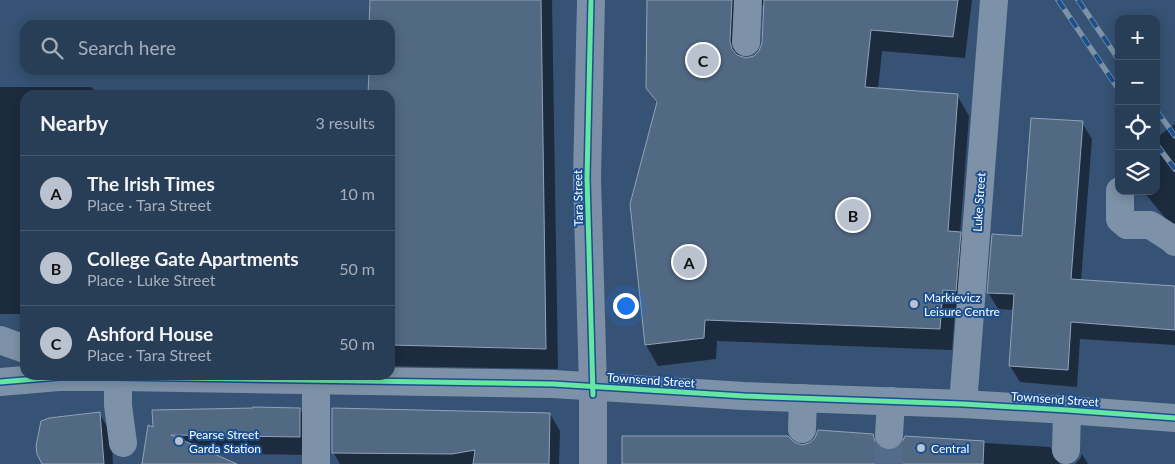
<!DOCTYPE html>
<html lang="en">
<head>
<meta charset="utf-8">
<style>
  body { margin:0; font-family:Lato,sans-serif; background:#30455d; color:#f1f3f6 }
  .controls { position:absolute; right:15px; top:15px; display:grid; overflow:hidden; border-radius:10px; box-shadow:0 2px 12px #0003 }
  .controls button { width:45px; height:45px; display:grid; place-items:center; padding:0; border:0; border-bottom:1px solid #44576d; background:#283e57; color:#f1f3f6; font:25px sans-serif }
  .you { position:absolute; left:625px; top:305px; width:18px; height:18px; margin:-12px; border:4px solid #fff; border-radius:50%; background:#1a73e8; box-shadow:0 0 0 8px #1a73e833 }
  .badge { display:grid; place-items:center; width:32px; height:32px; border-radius:50%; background:#b9c2ce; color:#111; font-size:16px; font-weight:700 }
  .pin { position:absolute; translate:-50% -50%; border:2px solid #fff; box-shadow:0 1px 5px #0006 }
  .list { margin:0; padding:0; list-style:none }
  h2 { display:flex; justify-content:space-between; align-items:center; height:65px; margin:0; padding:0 20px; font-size:21px }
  h2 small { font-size:16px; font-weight:400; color:#a5aeba }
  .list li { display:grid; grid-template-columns:32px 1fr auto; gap:15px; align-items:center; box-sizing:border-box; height:75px; padding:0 20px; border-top:1px solid #44576d }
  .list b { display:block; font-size:19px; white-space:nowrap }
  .list p { margin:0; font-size:16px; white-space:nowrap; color:#a5aeba }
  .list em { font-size:16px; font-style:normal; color:#a5aeba }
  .icon { flex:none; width:28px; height:28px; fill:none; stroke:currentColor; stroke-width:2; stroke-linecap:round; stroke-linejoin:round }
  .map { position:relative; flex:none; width:1175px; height:464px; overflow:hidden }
  .search { position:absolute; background:#283e57; box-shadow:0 2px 12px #0003; left:20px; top:20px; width:375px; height:55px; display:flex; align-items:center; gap:12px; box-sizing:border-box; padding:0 18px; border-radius:15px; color:#a5aeba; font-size:19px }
  .panel { position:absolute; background:#283e57; box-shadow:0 2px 12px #0003; left:20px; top:90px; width:375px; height:290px; border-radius:15px }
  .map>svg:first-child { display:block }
</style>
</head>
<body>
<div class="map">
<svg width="1175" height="464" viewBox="0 0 1175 464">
  <rect width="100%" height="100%" fill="#365274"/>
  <g fill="#0007" fill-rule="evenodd">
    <path d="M371 0H552L558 369 390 366V95H369L370 70H390V25H371Z"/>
    <path d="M648 0H972L965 58 882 51 878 89 957 95 969 116 960 234 972 254 968 311 955 310 952 350 717 341 716 359 658 366 646 345 658 106 647 88ZM762 5 765 6 763 43 760 52 754 57 746 59 742 58 744 20 753 7Z"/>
    <path d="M0 87H91L99 95H25V314H0Z"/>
    <path d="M1082 123 1092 139 1081 281 1175 287V345L1080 339 1077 387 1020 382 1010 366 1014 310 998 309 988 292 1023 237Z"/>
    <path d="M1175 124V230L1143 191H1156V138Z"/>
    <path d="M300 409 310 428V455L193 453 219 464H144L148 434Z"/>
    <path d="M99 413 111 433 113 464H44Z"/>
    <path d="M550 414 560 431 559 464H340L333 452Z"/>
    <path d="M873 435 881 450 888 452 897 450 903 444 905 438 1050 447 1060 464H624L794 444 802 446Z"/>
    <path d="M1082 454 1088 464H1075L1080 459Z"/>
  </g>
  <g fill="#526984" stroke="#92a2b6">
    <path d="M370 0H541L546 349 390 345V95H368L369 70H390V25H369Z"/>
    <path d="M647 0H732L730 41 732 49 737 55 746 58 754 56 759 51 762 43 764 0H958L953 37 871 30 865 87 958 94 948 231 961 232 956 291 943 290 940 329 705 320 704 338 645 345 630 204 657 102 646 88Z"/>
    <path d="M1031 118 1083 121 1071 279 1175 286V330L1071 322 1068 370 1009 366 1014 294 987 293 992 234 1022 236Z"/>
    <path d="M253 407 300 408V437L171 435 237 464H142L148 425 153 427 152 410 253 408Z"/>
    <path d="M332 408 550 413 549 464H473L475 450 452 454 332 453Z"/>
    <path d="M100 412 104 464H42L37 454 36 446 41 421 49 418Z"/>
    <path d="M818 430 873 434 875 442 881 448 888 450 896 449 902 443 905 436 984 441 983 464H622V436H788L794 442 802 445 809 443 815 438Z"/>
  </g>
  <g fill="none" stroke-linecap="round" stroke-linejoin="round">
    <path stroke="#546c89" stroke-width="28" stroke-dasharray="28 14" stroke-linecap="butt" d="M889 464V435"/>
    <g stroke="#7d92a8" stroke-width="28">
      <path d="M746 42 748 0"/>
      <path d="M1120 191V219L1127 225H1150L1172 239 1175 242"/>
      <path d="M0 340 25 349"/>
      <path d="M118 377V405L123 443"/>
      <path d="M316 380V464"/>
      <path d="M0 382 59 377H118L553 384 744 396 963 404 1067 410 1175 418"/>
      <path d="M963 404 994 0"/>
      <path d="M802 429 803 398"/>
      <path d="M889 435 891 401"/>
      <path d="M1066 450 1067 410"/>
    </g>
    <path stroke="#7d8ea7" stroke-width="28" d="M591 0 587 178 593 386V464"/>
    <defs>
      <g id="rail">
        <path d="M1058 0 1119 90"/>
        <path d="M1078 0 1119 60"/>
        <path d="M1156 110 1175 136"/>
        <path d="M1156 144 1175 169"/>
      </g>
    </defs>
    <use href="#rail" stroke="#7e92a7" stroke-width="5.5"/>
    <use href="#rail" stroke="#1b4f8f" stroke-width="4" stroke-dasharray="11" stroke-linecap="butt"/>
    <defs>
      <g id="cycleway">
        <path d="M591 0 587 178 593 395"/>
        <path d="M0 382 59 377H118L553 384 744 396 963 404 1067 410 1175 418"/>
      </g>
    </defs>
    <use href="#cycleway" stroke="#1b4f8f" stroke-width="8"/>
    <use href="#cycleway" stroke="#66e7a1" stroke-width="5"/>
  </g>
  <g fill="#b9c2ce" stroke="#1b4f8f" stroke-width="2">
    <circle cx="914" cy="304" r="5"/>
    <circle cx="179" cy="441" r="5"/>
    <circle cx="921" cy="448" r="5"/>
  </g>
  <g text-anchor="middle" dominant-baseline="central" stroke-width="4" stroke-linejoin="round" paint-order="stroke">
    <g font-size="12" fill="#fff" stroke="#1b4f8f">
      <text transform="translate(578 198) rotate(-91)">Tara Street</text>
      <text transform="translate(979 202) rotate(-86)">Luke Street</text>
      <text transform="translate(651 380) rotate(4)">Townsend Street</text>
      <text transform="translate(1055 399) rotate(4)">Townsend Street</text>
    </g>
    <g font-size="12" fill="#fff" stroke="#1b4f8f" text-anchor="start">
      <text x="924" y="297">Markievicz<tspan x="924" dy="14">Leisure Centre</tspan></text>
      <text x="189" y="434">Pearse Street<tspan x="189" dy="14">Garda Station</tspan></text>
      <text x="931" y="448">Central</text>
    </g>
  </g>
</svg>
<div class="controls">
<button>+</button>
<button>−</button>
<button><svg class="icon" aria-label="locate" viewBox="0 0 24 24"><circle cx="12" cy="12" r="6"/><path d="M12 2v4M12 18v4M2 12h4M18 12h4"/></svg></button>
<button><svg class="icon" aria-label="layers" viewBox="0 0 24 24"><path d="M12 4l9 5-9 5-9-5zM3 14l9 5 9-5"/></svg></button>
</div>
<div class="you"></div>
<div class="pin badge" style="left:689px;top:262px">A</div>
<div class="pin badge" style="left:853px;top:215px">B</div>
<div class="pin badge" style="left:703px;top:60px">C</div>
<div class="search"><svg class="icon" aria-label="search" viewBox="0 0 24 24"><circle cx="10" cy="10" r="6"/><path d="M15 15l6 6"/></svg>Search here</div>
<section class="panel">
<h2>Nearby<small>3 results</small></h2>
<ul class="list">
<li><span class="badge">A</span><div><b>The Irish Times</b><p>Place · Tara Street</p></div><em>10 m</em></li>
<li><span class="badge">B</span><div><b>College Gate Apartments</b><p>Place · Luke Street</p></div><em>50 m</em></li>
<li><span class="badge">C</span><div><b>Ashford House</b><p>Place · Tara Street</p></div><em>50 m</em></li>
</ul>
</section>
</div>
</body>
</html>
